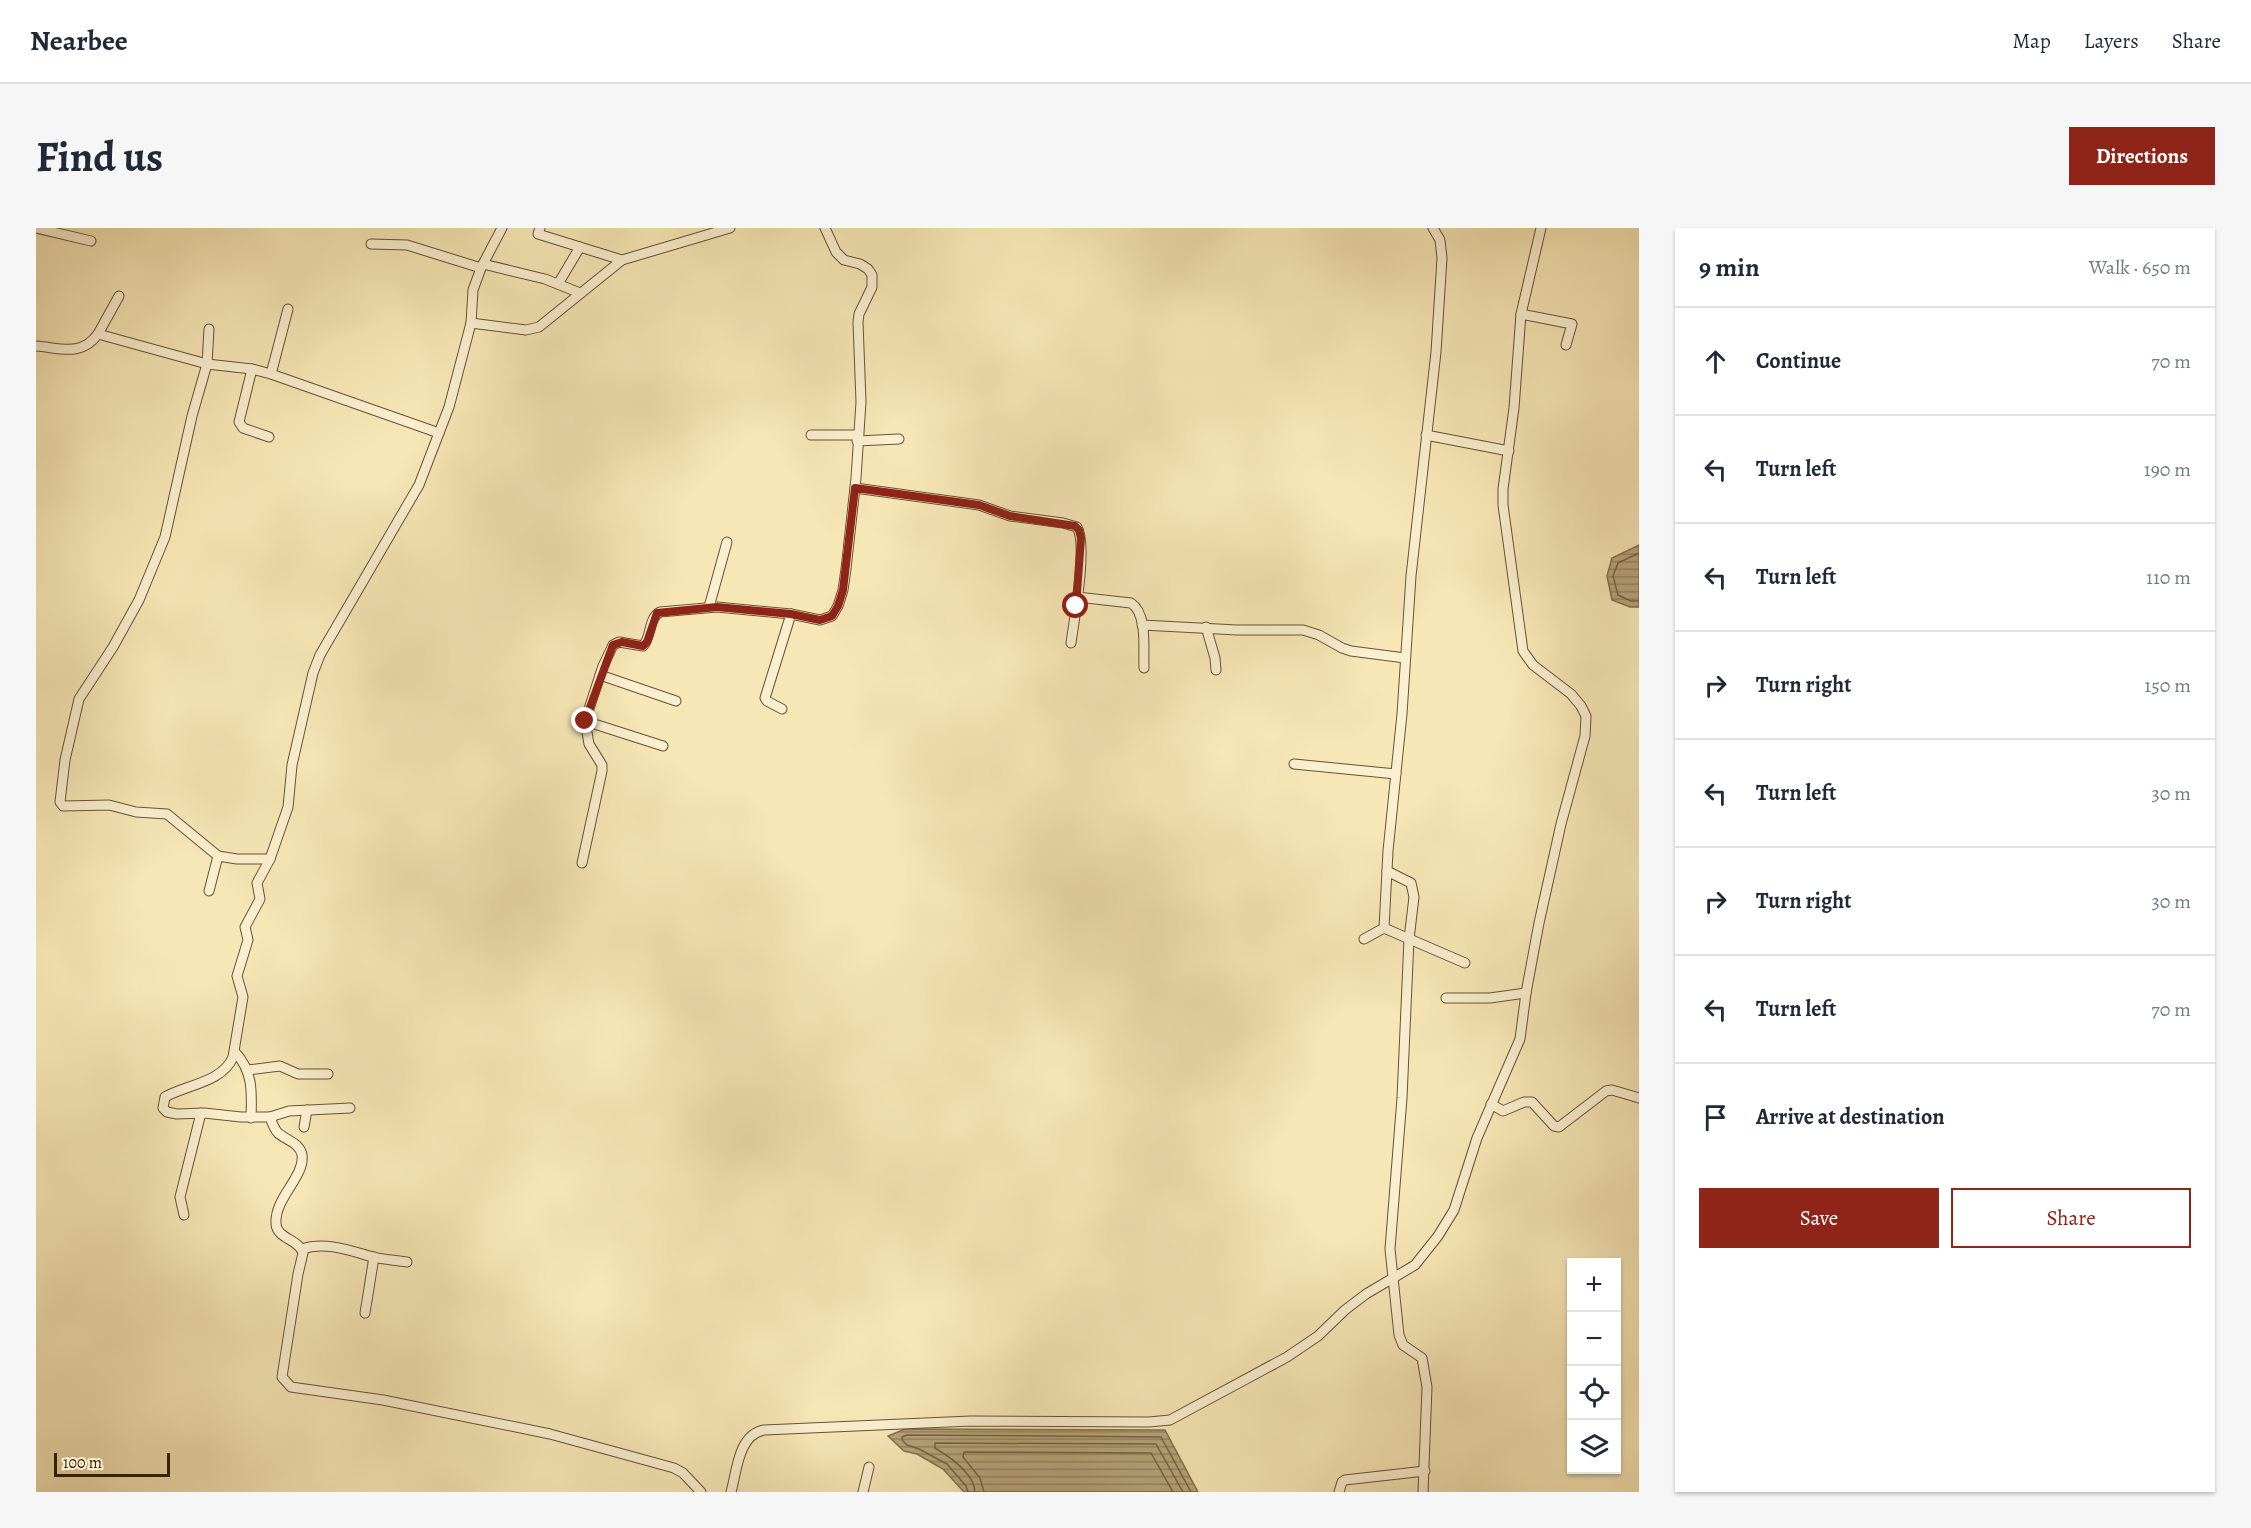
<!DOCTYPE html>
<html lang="en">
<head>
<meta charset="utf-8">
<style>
  body { margin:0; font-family:Alegreya,serif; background:#f6f6f7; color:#1f2937 }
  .controls { position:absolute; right:18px; bottom:18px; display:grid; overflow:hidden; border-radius:0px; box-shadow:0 2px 4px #0004 }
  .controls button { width:54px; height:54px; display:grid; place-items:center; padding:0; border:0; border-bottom:2px solid #e0e1e3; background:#fff; color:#1f2937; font:30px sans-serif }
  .scale { position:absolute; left:18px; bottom:15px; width:116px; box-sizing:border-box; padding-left:6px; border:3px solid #392105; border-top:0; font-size:16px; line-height:21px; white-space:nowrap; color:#392105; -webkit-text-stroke:4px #faefd0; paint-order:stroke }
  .stop { position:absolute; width:18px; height:18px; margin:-14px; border:4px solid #8f2418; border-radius:50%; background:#fff }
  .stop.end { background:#8f2418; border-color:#fff; box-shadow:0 2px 6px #0008 }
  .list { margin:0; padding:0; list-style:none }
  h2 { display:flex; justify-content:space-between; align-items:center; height:78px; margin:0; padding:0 24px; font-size:26px }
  h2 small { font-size:20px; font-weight:400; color:#747a83 }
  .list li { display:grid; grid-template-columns:39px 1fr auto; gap:18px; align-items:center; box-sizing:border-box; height:108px; padding:0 24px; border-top:2px solid #e0e1e3 }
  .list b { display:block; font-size:22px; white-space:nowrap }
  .list em { font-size:20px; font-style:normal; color:#747a83 }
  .actions { display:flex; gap:12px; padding:18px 24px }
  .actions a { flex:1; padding:14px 0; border:2px solid #8f2418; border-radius:0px; text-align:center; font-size:21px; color:#8f2418 }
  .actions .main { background:#8f2418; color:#fff }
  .icon { flex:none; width:33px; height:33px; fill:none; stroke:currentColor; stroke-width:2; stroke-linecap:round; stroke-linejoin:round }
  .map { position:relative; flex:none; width:1603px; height:1264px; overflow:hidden; border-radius:0px }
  header { display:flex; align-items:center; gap:36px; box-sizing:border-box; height:84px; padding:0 30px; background:#fff; border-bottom:2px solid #e0e1e3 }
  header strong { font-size:28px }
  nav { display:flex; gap:33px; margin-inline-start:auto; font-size:21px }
  .intro { display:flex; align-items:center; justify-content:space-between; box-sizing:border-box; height:144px; padding:0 36px }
  h1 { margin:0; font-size:42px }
  .button { padding:15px 27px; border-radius:0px; background:#8f2418; color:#fff; font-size:21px; font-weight:700 }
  main { display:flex; gap:36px; padding:0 36px }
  aside { flex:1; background:#fff; border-radius:0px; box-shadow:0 2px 4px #0004 }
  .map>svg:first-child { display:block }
</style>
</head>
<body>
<header>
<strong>Nearbee</strong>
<nav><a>Map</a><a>Layers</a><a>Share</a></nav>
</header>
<div class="intro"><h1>Find us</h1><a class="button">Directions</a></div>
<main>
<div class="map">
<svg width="1603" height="1264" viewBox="0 0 1603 1264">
  <defs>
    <pattern id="water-rules" width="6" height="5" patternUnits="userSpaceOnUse" patternTransform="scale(1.5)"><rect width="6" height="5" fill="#b6a47a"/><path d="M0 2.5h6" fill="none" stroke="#958562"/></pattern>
  </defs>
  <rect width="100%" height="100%" fill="#f7e7b6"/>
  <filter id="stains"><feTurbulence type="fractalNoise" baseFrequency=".00333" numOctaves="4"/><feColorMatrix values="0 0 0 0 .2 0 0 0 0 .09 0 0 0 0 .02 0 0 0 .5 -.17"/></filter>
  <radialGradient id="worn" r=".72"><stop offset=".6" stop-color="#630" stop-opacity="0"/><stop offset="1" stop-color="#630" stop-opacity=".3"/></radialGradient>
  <g fill="url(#water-rules)" stroke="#84704b" stroke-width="1.5">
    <path d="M1603 317V379H1594L1576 372 1571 348 1576 330Z"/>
    <path d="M869 1201 1129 1202 1162 1264H928L907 1241 881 1226 868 1223 852 1208Z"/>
  </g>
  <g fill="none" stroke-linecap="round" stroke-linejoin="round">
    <g stroke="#786240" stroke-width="1.5">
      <path d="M1603 325 1582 335 1577 348 1582 367 1595 373H1603"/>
      <path d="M932 1264 930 1258 911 1236 883 1221 871 1217 866 1212V1209L871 1207 1125 1209 1155 1264"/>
      <path d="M939 1264C938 1245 914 1229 899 1220V1215L1120 1216 1147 1264"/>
      <path d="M948 1264 944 1250 927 1229 928 1224 1115 1225 1137 1264"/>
    </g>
    <defs>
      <g id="minor">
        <path d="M0 0 55 13"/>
        <path d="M504 0 502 6 586 32"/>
        <path d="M335 16 371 17 445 40 447 36 509 51 544 65"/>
        <path d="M447 36 466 0"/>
        <path d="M445 40 437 62 435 95 413 179 383 257 284 427 277 445 256 537 252 579 234 631 221 655 224 671 209 699 212 712 201 748 207 769 197 829C187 854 150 857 129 869L127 880 131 884 141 886 168 885 205 889H234C236 895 238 901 242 905 250 912 264 915 266 927 269 949 238 970 240 996 241 1011 263 1011 267 1025L262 1046 246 1149 255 1159 347 1172 514 1206 638 1240 647 1245 665 1264"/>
        <path d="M522 56 544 19"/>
        <path d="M83 68 62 106 171 136 216 141 235 146 403 205"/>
        <path d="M1485 86 1536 96 1530 117"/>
        <path d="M435 95 490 102 503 99 586 32 694 0"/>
        <path d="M173 101 171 136 156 188 129 309 103 372 77 419 43 471 29 532 24 574 27 578 73 577 100 584 131 586 182 628"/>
        <path d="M0 118C25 120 45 129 62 106"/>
        <path d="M216 141 203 194 207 200 233 209"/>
        <path d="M235 146 252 81"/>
        <path d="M775 207H821"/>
        <path d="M1390 207 1473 223"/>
        <path d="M821 213 863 211"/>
        <path d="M819 260 943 277 974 288 1027 295 1041 299C1052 317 1038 392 1035 415"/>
        <path d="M1041 369 1095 375C1112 386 1107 422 1108 440"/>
        <path d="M673 379 691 314"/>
        <path d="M1106 397 1201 402H1267L1283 407 1306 420 1315 423 1369 430"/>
        <path d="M1170 399 1179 430 1180 442"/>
        <path d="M564 447 640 473"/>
        <path d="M746 481 731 473 729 470 755 386"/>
        <path d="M549 493 627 518"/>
        <path d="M1258 536 1360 546"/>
        <path d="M546 635 566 543V537L553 516 549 493 567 438 577 417 583 414 607 418C616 409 612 390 624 384L681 379 755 386 784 392 796 388 802 378 807 362 810 341 820 250 825 174 822 94 823 86 836 59V47L832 41 824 36 808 32 800 24 789 0"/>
        <path d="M1351 643 1375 655 1378 669 1373 711 1366 870 1354 1021 1363 1107 1367 1117 1386 1130 1391 1159 1387 1264"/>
        <path d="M173 663 182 628 201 631H234"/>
        <path d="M1348 700 1429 735"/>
        <path d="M1328 711 1348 700 1352 623 1366 486 1375 348 1400 124 1406 30 1404 12 1397 0"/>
        <path d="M1410 770H1454L1490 765"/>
        <path d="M199 824C217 843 216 864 215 890"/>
        <path d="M212 842 244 838 262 846H292"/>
        <path d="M1455 876 1467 883 1488 874H1496L1518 898 1523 899 1570 863 1576 862 1603 870"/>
        <path d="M234 889 253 883 314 880"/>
        <path d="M268 899 271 882"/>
        <path d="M148 987 144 969 165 885"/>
        <path d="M266 1021C290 1013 315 1023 337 1029 348 1032 360 1032 371 1034"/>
        <path d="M329 1085 338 1029"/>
        <path d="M695 1264C701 1243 702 1207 728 1202L935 1193 1113 1194 1134 1192 1251 1129 1282 1108 1309 1082 1330 1066 1379 1037 1402 1008 1418 982 1441 910 1484 811 1490 765 1503 695 1525 596 1549 508 1550 488 1545 478 1535 466 1497 437 1487 423 1467 277V261L1478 180 1485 86 1505 0"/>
        <path d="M827 1264 833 1239"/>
        <path d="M1303 1264 1306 1254 1309 1252 1389 1243"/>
      </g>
    </defs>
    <use href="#minor" stroke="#685231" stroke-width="11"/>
    <use href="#minor" stroke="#faefd0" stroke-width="9"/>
  </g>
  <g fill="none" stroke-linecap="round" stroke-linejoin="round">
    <path stroke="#8f2418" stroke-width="8" d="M549 493 577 417 586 414 607 418 611 414 621 385 681 379 755 386 784 392 796 388 802 378 807 362 819 260 943 277 974 288 1039 298 1043 302 1045 310 1040 378"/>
  </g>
  <rect width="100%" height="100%" filter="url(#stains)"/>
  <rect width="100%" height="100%" fill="url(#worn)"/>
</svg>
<div class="controls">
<button>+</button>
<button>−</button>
<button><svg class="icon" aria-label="locate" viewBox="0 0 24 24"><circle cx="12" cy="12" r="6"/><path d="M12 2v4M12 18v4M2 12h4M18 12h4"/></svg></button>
<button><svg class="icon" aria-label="layers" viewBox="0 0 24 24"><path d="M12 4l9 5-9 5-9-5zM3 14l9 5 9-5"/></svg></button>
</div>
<div class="scale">100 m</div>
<div class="stop" style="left:1040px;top:378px"></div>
<div class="stop end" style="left:549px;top:493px"></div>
</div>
<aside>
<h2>9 min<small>Walk · 650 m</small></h2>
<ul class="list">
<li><svg class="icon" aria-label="ahead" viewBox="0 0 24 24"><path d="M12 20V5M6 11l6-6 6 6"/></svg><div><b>Continue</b></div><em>70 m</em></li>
<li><svg class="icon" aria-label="left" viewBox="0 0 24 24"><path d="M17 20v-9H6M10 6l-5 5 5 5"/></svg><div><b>Turn left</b></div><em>190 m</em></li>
<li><svg class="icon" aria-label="left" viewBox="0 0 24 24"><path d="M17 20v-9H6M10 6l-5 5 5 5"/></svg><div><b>Turn left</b></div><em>110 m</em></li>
<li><svg class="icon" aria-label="right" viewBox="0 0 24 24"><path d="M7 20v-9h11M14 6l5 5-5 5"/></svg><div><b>Turn right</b></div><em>150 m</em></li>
<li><svg class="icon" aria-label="left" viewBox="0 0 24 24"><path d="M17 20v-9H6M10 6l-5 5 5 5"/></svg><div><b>Turn left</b></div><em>30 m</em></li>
<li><svg class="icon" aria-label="right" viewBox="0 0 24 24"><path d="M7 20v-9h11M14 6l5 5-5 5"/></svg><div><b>Turn right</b></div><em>30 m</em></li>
<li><svg class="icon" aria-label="left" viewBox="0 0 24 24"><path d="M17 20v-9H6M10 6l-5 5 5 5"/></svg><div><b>Turn left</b></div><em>70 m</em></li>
<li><svg class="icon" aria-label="arrive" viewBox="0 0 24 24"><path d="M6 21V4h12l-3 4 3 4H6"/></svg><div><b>Arrive at destination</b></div></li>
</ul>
<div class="actions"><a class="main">Save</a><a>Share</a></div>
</aside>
</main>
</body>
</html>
